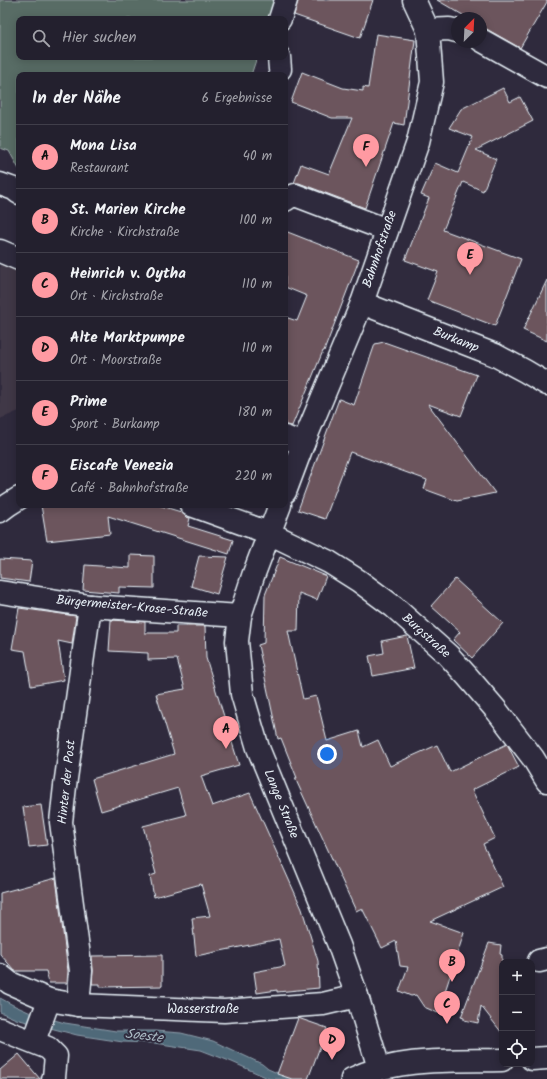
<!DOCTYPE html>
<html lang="de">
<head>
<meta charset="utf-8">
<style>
  body { margin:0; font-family:Kalam,sans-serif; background:#2b2836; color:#f1f3f6 }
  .controls { position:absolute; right:12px; bottom:12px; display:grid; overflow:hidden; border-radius:8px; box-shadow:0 2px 10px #0003 }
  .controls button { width:36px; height:36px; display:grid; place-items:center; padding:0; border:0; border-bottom:1px solid #403e4a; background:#23202e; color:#f1f3f6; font:20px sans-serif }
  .compass { position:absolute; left:451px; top:12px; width:36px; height:36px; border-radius:50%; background:#23202e; box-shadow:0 2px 10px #0003; rotate:24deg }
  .you { position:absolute; left:327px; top:754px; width:14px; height:14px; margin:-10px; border:3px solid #fff; border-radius:50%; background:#1a73e8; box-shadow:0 0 0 6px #1a73e833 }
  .badge { display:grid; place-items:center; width:26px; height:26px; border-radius:50%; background:#ff9aa2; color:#111; font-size:13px; font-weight:700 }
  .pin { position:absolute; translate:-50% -33px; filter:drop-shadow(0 1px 2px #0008) }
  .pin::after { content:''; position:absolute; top:21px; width:14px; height:12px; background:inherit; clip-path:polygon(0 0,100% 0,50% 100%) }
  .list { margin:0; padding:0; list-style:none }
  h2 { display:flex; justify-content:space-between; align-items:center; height:52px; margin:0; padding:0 16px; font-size:17px }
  h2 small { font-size:13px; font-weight:400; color:#a3a3aa }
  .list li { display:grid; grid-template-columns:26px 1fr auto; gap:12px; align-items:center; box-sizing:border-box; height:64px; padding:0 16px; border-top:1px solid #403e4a }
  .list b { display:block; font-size:15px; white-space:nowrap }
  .list p { margin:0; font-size:13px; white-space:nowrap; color:#a3a3aa }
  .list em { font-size:13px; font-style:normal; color:#a3a3aa }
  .icon { flex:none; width:22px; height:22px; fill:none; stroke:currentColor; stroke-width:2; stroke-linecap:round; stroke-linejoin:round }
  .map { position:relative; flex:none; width:547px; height:1079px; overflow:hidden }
  .search { position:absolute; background:#23202e; box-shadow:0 2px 10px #0003; left:16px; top:16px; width:272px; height:44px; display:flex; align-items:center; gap:10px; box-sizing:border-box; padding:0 14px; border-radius:8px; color:#a3a3aa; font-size:15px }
  .panel { position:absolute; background:#23202e; box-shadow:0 2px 10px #0003; left:16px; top:72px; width:272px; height:436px; border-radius:8px }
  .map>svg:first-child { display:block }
</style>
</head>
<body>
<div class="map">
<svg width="547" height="1079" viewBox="0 0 547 1079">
  <rect width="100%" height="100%" fill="#2f2a3d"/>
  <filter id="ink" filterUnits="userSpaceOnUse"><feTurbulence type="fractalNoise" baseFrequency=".025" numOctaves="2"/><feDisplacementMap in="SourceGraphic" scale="8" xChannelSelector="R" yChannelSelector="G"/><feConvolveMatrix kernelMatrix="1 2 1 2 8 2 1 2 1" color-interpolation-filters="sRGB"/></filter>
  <g filter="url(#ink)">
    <path fill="#413747" d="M0 262 10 265 19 271V411L0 419Z"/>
    <path fill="#596c65" stroke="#a0aeae" d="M0 0H277L270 19H19V57H257L251 75H19V169L9 151 0 148Z"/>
    <path fill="#506979" stroke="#8d9fac" d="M0 998 13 1005 33 1014 65 1023 116 1031H155L181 1033 213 1041 262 1064 268 1069 291 1079H270L232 1062 201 1050 154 1043 123 1042 77 1035 16 1019 0 1012Z"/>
    <g fill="#6c555d" stroke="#e8f1f8">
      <path d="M298 0H373L360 38 294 15Z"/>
      <path d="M437 0H547V2L520 48 481 26V18H468Z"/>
      <path d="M376 34 415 40 404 125 394 123 365 208 299 183H294L301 164 329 174 352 118H332L291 102 302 72 343 88 363 91V87L368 88Z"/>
      <path d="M503 88 510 102 520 97 533 121 476 150 496 159 483 191 463 182 443 230 521 259 495 326 427 300 438 272 405 260 429 198 421 195 435 163 458 173 473 137 449 128 461 109Z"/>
      <path d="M285 231 359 260 324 351H323L292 426 285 425V317L297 321 307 296 285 287Z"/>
      <path d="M547 280V341L523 330Z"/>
      <path d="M384 342 477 375 461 416 428 404 495 493 457 501 424 489 427 480 350 452 325 519 298 510 339 399 354 405 375 344Z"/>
      <path d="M41 505H158L181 512 186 517 190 518 188 526 233 540 229 554 108 516 110 534 47 541Z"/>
      <path d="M130 555 154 556V588L119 587V593L83 590 85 565 130 568Z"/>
      <path d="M199 556 228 557 217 594 191 586Z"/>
      <path d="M280 557 326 576 317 600 299 593 298 631H288L303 699 316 696 327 741 359 731 363 747 378 740 390 766 437 745 450 772 507 744 519 767 472 790 495 838 483 844 503 887 430 921 464 933 438 1013 424 1007 416 995 411 996 399 991 408 967 400 966 396 941 382 948 362 908 356 911 295 778H297L281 738 278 739 258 645 264 643 265 595Z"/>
      <path d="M0 559 32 561 29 582 0 578Z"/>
      <path d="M455 579 503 623 472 658 453 640 460 632 431 606Z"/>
      <path d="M19 608 76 616 72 644 58 641 64 680 31 686 25 651 12 649Z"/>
      <path d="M111 620 145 622V633H176V626H205L206 658 239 765 201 776 212 806 250 793 302 909 318 961 319 988 277 992V990L257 993 254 972 285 966 279 939 196 956 192 918 210 916 201 884 154 897 150 876 156 874 143 826 186 815 178 788 101 811 92 779 174 754 156 694 185 689 177 659 148 660V653L109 651Z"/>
      <path d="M407 636 414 668 373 676 369 656 384 653 382 641Z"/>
      <path d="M41 805 47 845 29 847 23 807Z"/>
      <path d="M56 878 68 971 67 983H49L46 971H15L0 954V893Z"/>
      <path d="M489 943 501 945 500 954 502 955V1033L481 1006 478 1023 464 1020V1018L461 1017Z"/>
      <path d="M162 955V986L100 987V984H92L93 970 92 956Z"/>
      <path d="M298 1018 327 1028 308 1079H292L277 1074Z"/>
      <path d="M19 1054 40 1079H0V1070Z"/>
    </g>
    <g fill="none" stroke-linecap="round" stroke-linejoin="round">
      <defs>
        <g id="minor">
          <path d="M280 19 286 0"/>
          <path d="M428 30 449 29 457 31"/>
          <path d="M481 40 547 77"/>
          <path d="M279 57 280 69"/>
          <path d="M0 184 14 189 19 193"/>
          <path d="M285 200 288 198 295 195 387 230"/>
          <path d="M0 251 19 259"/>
          <path d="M362 303 495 355 525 371 547 384"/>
          <path d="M285 437 303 444"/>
          <path d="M285 492 303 444 362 303 418 142 432 82 428 30 414 0"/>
          <path d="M191 505 269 533 329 562 359 581 394 607 448 655 467 676 497 711 533 758 547 781"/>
          <path d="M280 505 253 576 240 616 237 641 242 694 258 748 339 945 357 996 379 1068"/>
          <path d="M0 511 8 505 19 498"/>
          <path d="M0 592 90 606 240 616"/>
          <path d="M539 961 547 959"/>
          <path d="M0 975 10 983 49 1000 78 1005 224 1011 323 1004 357 996"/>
          <path d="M78 1005 81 971 61 822 65 786 90 606"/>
          <path d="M0 1029 48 1048 56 1056 54 1077 53 1079"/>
          <path d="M34 1041 49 1000"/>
          <path d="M532 1059 547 1058"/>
          <path d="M352 1079C398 1057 452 1061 502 1060"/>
        </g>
      </defs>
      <use href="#minor" stroke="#e8f1f8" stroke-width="25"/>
      <use href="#minor" stroke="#2f2a3d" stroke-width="22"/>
    </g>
  </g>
  <g text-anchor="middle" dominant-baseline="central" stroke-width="4" stroke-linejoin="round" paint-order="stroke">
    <g font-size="13" fill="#e8f1f8" stroke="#2f2a3d">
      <text transform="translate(380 249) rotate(-71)">Bahnhofstraße</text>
      <text transform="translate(456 340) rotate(22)">Burkamp</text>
      <text transform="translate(132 607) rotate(5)">Bürgermeister-Krose-Straße</text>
      <text transform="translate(426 636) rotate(42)">Burgstraße</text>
      <text transform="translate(67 782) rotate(-84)">Hinter der Post</text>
      <text transform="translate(281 804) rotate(68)">Lange Straße</text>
      <text x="203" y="1009">Wasserstraße</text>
    </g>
    <g font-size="14" font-style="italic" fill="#abbbc5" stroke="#2f2a3d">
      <text transform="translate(144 1036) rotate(7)">Soeste</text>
    </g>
  </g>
</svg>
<div class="controls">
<button>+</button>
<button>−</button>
<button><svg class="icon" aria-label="locate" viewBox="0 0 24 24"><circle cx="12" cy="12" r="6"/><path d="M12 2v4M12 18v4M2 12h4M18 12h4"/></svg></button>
</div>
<svg class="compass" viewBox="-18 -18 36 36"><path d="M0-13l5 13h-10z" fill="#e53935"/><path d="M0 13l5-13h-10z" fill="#a3a3aa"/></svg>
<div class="you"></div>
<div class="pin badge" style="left:226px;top:749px">A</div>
<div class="pin badge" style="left:452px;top:982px">B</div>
<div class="pin badge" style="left:447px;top:1024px">C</div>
<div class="pin badge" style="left:332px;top:1060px">D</div>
<div class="pin badge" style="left:470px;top:275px">E</div>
<div class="pin badge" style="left:366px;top:167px">F</div>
<div class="search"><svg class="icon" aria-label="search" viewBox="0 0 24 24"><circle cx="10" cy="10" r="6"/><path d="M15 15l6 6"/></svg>Hier suchen</div>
<section class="panel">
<h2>In der Nähe<small>6 Ergebnisse</small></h2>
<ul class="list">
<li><span class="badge">A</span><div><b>Mona Lisa</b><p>Restaurant</p></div><em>40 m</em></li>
<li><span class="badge">B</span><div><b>St. Marien Kirche</b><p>Kirche · Kirchstraße</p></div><em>100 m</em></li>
<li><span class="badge">C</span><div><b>Heinrich v. Oytha</b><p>Ort · Kirchstraße</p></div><em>110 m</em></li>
<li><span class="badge">D</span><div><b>Alte Marktpumpe</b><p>Ort · Moorstraße</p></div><em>110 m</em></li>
<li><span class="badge">E</span><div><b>Prime</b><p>Sport · Burkamp</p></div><em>180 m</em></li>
<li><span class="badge">F</span><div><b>Eiscafe Venezia</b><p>Café · Bahnhofstraße</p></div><em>220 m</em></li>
</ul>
</section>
</div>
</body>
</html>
